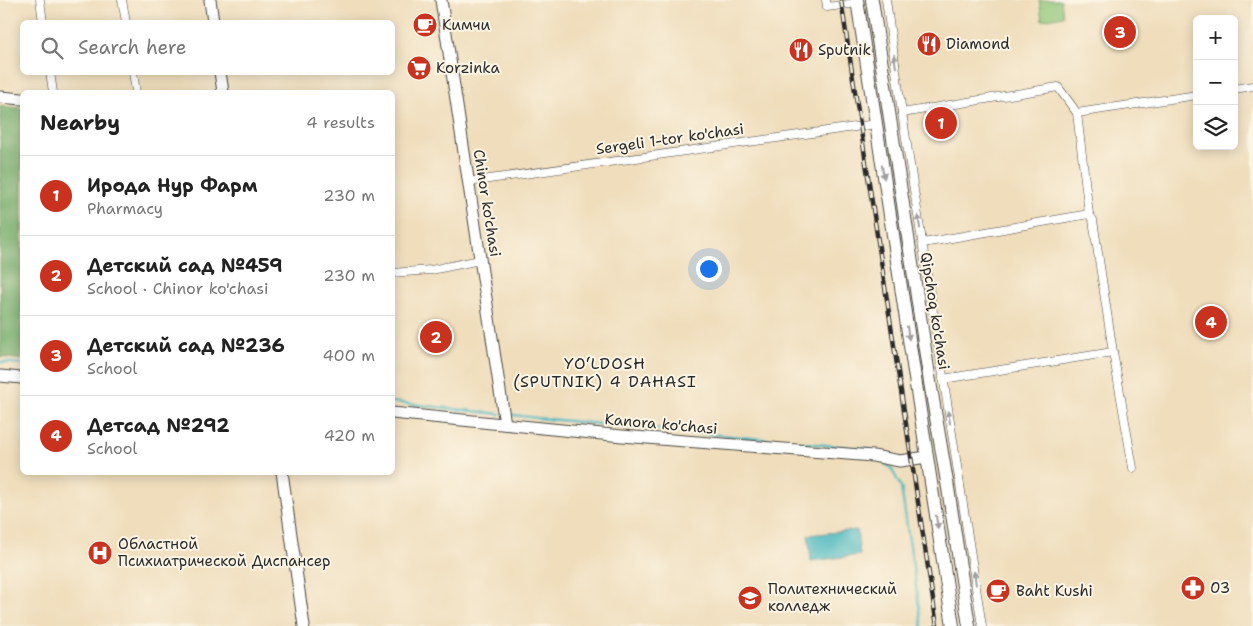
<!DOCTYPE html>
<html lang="en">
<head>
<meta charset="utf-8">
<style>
  body { margin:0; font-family:"Shantell Sans",sans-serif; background:#f2f2f2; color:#222 }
  .controls { position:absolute; right:15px; top:15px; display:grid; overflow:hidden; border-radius:8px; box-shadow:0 2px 12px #0003 }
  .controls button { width:45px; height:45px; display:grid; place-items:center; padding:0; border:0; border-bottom:1px solid #e0e0e0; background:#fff; color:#222; font:25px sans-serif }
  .you { position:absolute; left:708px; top:268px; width:18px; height:18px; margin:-12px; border:4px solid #fff; border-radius:50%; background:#1a73e8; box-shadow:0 0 0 8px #1a73e833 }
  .badge { display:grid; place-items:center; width:32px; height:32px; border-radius:50%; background:#c8321e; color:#fff; font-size:16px; font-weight:700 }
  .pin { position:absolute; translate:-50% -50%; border:2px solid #fff; box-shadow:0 1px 5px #0006 }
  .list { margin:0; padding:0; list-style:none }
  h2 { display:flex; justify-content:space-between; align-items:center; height:65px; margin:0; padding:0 20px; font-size:21px }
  h2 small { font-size:16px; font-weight:400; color:#767676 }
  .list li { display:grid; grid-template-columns:32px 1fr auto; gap:15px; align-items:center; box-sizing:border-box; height:80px; padding:0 20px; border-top:1px solid #e0e0e0 }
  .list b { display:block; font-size:19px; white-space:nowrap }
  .list p { margin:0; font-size:16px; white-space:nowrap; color:#767676 }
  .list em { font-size:16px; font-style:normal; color:#767676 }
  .icon { flex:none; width:28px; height:28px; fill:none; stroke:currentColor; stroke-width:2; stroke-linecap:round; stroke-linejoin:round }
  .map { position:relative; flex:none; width:1253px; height:626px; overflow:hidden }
  .search { position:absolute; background:#fff; box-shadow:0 2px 12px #0003; left:20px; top:20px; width:375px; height:55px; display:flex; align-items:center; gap:12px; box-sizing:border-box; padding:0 18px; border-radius:8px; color:#767676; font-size:19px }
  .panel { position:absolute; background:#fff; box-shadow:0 2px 12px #0003; left:20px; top:90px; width:375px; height:385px; border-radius:8px }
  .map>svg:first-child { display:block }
</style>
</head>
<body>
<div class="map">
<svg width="1253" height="626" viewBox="0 0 1253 626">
  <rect width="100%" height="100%" fill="#fcf5e5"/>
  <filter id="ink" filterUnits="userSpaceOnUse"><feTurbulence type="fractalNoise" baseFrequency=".02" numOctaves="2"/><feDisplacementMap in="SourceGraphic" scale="10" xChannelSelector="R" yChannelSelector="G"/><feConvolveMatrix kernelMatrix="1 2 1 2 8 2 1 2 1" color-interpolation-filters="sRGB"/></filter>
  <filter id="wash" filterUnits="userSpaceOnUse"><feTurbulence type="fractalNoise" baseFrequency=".0096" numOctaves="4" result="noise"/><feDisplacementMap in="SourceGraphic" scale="20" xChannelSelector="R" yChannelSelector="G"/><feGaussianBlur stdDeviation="1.12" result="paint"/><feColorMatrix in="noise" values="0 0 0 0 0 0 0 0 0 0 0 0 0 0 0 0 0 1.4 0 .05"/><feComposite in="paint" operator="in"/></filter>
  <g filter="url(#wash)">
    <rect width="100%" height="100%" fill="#efddbb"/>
    <path fill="#8dc476" stroke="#5c7850" d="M1039 0H1061L1063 16 1042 20Z"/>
    <path fill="#72aa67" stroke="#4e6a49" d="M0 106 22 108V360L0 357Z"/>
    <path fill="#49b8c0" stroke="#3a7276" d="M857 530 860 555 811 561 808 535Z"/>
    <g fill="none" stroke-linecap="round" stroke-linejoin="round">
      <g stroke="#49b8c0" stroke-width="2.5">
        <path d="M0 362 22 364"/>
        <path d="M392 402 500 414"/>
        <path d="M506 414 537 418 868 449 870 451"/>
        <path d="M884 463 891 468 901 487 922 626"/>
      </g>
    </g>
  </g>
  <g filter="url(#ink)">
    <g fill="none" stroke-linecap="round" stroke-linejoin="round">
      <defs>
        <g id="street">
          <path d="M40 0 43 22"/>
          <path d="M122 0 126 22"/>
          <path d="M826 0 827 7 857 3"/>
          <path d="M886 0 902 113 982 626"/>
          <path d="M50 72 53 92"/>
          <path d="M133 72 136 92"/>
          <path d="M1234 89 1253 86"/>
          <path d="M902 113 1058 87 1077 113 1089 214"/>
          <path d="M1077 113 1197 95"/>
          <path d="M468 182 876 124"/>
          <path d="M923 243 1089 214 1093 220 1113 352 943 379"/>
          <path d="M392 273 431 270 480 260"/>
          <path d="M1113 352 1133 468"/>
        </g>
        <g id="secondary">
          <path d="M210 0 213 22"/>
          <path d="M441 0 505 424"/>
          <path d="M220 72 223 92"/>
          <path d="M0 97 22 99"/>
          <path d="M0 376 22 378"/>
          <path d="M392 413 622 436 873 456 900 461 927 457"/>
          <path d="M282 472 304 626"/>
        </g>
        <g id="primary">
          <path d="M857 0 953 626"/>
          <path d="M872 0 930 382 948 488 969 626"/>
        </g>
      </defs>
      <use href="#street" stroke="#484641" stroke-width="9"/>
      <use href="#secondary" stroke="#484641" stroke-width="13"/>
      <use href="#primary" stroke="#484641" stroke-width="14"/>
      <use href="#street" stroke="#fff" stroke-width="8"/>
      <use href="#secondary" stroke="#fff" stroke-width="11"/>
      <use href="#primary" stroke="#fff" stroke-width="12"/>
      <defs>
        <path id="rail" d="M841 0 937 626"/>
      </defs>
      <use href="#rail" stroke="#2b2b2b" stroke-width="4.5"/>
      <use href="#rail" stroke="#fcf5e5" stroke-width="2.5" stroke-dasharray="8" stroke-linecap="butt"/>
    </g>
    <defs><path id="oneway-solid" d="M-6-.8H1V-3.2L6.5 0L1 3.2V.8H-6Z" transform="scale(1.25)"/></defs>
    <g fill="#a0a0a0">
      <use href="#oneway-solid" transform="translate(895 61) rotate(-98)"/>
      <use href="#oneway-solid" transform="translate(883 172) rotate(81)"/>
      <use href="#oneway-solid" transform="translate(919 222) rotate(-99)"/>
      <use href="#oneway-solid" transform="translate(908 333) rotate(81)"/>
      <use href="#oneway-solid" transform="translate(949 417) rotate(-99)"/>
      <use href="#oneway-solid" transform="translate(937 522) rotate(81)"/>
      <use href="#oneway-solid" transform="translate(975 578) rotate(-98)"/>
    </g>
  </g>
  <defs>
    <symbol id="cafe-disc" viewBox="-11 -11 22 22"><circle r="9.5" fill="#c8321e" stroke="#fcf5e5"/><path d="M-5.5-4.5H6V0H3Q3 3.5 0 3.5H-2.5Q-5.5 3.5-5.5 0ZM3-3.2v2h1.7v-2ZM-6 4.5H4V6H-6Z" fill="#fff"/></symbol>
    <symbol id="restaurant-disc" viewBox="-11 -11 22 22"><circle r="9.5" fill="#c8321e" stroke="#fcf5e5"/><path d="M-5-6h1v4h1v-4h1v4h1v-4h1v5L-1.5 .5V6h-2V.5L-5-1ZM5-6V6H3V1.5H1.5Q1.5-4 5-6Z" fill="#fff"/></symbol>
    <symbol id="supermarket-disc" viewBox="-11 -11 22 22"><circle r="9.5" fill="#c8321e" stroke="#fcf5e5"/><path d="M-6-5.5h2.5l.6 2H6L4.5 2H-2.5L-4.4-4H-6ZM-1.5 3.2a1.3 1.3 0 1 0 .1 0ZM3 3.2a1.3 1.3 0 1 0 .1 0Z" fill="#fff"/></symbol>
    <symbol id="hospital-disc" viewBox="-11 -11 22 22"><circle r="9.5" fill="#c8321e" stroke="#fcf5e5"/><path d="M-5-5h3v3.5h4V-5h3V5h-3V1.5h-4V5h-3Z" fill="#fff"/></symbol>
    <symbol id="pharmacy-disc" viewBox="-11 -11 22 22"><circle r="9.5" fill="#c8321e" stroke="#fcf5e5"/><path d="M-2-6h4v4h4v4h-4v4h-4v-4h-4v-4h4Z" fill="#fff"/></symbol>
    <symbol id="university-disc" viewBox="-11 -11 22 22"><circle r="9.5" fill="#c8321e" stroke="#fcf5e5"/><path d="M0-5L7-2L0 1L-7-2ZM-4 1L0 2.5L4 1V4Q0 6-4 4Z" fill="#fff"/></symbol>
  </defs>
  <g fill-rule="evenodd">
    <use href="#cafe-disc" x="411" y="11" width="28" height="28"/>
    <use href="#restaurant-disc" x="915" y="30" width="28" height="28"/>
    <use href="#restaurant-disc" x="787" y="36" width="28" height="28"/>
    <use href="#supermarket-disc" x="405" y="54" width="28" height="28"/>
    <use href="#hospital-disc" x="86" y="539" width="28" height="28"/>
    <use href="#pharmacy-disc" x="1179" y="574" width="28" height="28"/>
    <use href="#cafe-disc" x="984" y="577" width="28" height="28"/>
    <use href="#university-disc" x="736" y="584" width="28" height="28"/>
  </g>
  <g text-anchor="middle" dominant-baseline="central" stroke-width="4" stroke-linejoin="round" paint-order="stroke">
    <g font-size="15" fill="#2b2b2b" stroke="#fcf5e5" text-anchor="start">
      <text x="442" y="25">Кимчи</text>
      <text x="946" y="44">Diamond</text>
      <text x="818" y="50">Sputnik</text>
      <text x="436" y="68">Korzinka</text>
      <text x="118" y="544">Областной<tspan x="118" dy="17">Психиатрической Диспансер</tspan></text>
      <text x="1210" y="588">03</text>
      <text x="768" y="589">Политехнический<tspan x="768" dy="17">колледж</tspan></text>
      <text x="1016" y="591">Baht Kushi</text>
    </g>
    <g font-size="15" fill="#2b2b2b" stroke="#fcf5e5">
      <text transform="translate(670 139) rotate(-8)">Sergeli 1-tor ko'chasi</text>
      <text transform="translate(487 203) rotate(81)">Chinor ko'chasi</text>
      <text transform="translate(935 311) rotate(81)">Qipchoq ko'chasi</text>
      <text transform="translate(661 424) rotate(5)">Kanora ko'chasi</text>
    </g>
    <g font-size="16" letter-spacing="1" fill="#2b2b2b" stroke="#fcf5e5">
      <text x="605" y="363">YO‘LDOSH<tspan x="605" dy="18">(SPUTNIK) 4 DAHASI</tspan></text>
    </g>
  </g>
</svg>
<div class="controls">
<button>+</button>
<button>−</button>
<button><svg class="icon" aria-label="layers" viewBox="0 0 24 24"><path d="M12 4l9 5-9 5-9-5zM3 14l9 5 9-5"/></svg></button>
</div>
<div class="you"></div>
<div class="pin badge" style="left:941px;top:123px">1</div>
<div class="pin badge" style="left:436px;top:337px">2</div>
<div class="pin badge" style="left:1120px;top:32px">3</div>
<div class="pin badge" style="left:1211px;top:322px">4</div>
<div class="search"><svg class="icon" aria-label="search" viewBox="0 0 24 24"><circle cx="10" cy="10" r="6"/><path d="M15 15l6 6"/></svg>Search here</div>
<section class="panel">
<h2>Nearby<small>4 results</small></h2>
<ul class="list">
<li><span class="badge">1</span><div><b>Ирода Нур Фарм</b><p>Pharmacy</p></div><em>230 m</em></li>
<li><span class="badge">2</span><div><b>Детский сад №459</b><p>School · Chinor ko'chasi</p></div><em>230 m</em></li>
<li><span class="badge">3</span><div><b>Детский сад №236</b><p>School</p></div><em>400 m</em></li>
<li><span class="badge">4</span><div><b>Детсад №292</b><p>School</p></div><em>420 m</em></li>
</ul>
</section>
</div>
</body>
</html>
